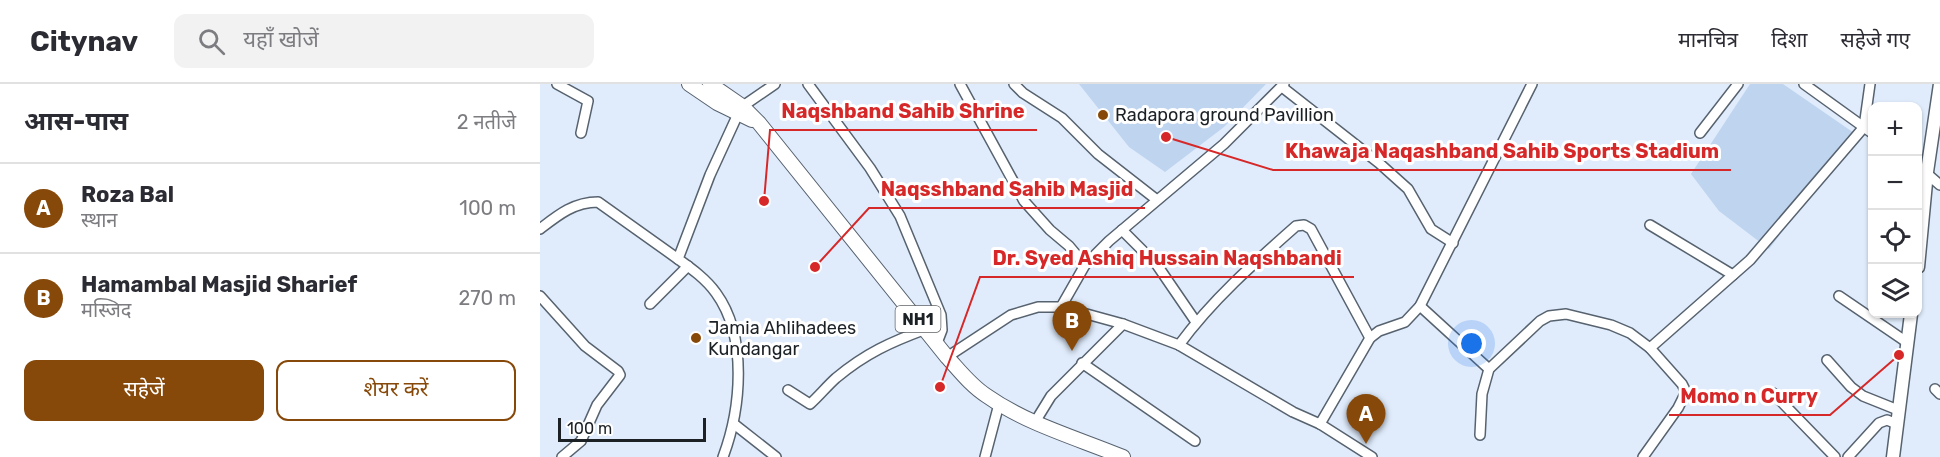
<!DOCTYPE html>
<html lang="hi">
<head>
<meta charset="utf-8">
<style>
  body { margin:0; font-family:Rubik,"Noto Sans Devanagari",sans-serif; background:#f2f2f3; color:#2b2b33 }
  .controls { position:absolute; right:18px; top:18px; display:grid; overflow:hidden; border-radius:12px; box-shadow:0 2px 4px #0004 }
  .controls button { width:54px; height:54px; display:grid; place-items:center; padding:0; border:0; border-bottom:2px solid #e1e1e2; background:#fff; color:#2b2b33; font:30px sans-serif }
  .scale { position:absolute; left:18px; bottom:15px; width:148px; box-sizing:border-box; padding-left:6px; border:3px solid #1c2126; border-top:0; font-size:16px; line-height:21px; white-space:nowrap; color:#1c2126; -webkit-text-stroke:4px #fff; paint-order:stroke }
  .you { position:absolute; left:932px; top:260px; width:21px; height:21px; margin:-15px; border:4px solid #fff; border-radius:50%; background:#1a73e8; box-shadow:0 0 0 9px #1a73e833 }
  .badge { display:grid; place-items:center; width:39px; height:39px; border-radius:50%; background:#87490a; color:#fff; font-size:20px; font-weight:700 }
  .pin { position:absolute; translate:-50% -50px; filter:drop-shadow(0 2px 3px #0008) }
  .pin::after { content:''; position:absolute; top:32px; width:21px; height:18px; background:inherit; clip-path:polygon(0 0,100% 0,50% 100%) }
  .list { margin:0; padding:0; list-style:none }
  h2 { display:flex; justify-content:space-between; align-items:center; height:78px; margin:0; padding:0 24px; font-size:26px }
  h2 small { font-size:20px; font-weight:400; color:#7c7c81 }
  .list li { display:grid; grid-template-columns:39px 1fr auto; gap:18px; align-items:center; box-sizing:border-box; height:90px; padding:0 24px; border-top:2px solid #e1e1e2 }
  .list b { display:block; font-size:22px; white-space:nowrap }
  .list p { margin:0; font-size:20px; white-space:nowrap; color:#7c7c81 }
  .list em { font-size:20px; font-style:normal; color:#7c7c81 }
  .actions { display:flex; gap:12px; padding:18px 24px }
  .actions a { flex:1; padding:14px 0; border:2px solid #87490a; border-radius:12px; text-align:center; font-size:21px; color:#87490a }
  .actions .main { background:#87490a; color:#fff }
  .icon { flex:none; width:33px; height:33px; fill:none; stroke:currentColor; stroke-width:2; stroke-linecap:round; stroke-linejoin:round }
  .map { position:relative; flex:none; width:1400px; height:373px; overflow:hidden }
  header { display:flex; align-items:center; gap:36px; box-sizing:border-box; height:84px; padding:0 30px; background:#fff; border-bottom:2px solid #e1e1e2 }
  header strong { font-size:28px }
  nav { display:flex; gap:33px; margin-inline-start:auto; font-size:21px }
  .search { width:420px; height:54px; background:#f2f2f3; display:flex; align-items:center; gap:15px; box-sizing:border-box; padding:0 21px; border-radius:12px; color:#7c7c81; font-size:22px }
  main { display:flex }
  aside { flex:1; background:#fff }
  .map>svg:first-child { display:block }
</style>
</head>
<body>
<header>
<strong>Citynav</strong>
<div class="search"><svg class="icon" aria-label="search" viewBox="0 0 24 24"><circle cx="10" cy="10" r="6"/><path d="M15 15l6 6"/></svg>यहाँ खोजें</div>
<nav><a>मानचित्र</a><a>दिशा</a><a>सहेजे गए</a></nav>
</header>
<main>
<aside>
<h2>आस-पास<small>2 नतीजे</small></h2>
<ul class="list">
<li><span class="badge">A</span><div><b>Roza Bal</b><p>स्थान</p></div><em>100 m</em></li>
<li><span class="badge">B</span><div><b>Hamambal Masjid Sharief</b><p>मस्जिद</p></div><em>270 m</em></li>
</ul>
<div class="actions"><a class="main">सहेजें</a><a>शेयर करें</a></div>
</aside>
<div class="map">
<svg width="1400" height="373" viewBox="0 0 1400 373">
  <rect width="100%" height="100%" fill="#e0ecfc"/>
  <g fill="#bed4ef">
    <path d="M539 0H726L684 43 625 88 589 63Z"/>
    <path d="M1210 0H1243L1317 51 1229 165 1179 127 1151 90Z"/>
  </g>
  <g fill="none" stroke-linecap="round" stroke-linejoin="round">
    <defs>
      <g id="minor">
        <path d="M17 0 48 17 41 49"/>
        <path d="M268 0 330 84 360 132 401 231 402 246 397 259"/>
        <path d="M420 0 484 117 510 146 529 162 545 181"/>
        <path d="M474 0 483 9 522 34 558 70 617 116"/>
        <path d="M1264 0 1332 49"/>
        <path d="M742 3 839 79 868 105 891 145 913 159"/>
        <path d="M203 22 235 0"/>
        <path d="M1160 49 1198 0"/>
        <path d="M1378 82 1400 101"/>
        <path d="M1110 141 1193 191"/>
        <path d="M0 145C18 131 34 118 58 118L138 175"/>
        <path d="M582 146 617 181 656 238"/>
        <path d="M0 212 45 262 78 287 80 291 57 321 41 357 22 373"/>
        <path d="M1299 212 1368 259"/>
        <path d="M110 220 148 182"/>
        <path d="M880 222 949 285"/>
        <path d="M521 223 545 181 569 157 684 60 744 0"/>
        <path d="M639 261C672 216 714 179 756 142L764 141 771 145 830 254"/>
        <path d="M407 273 471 231 498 223H521L583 240 639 261 753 328 780 340 832 373"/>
        <path d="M1287 276 1311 303 1323 312 1358 326"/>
        <path d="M542 279 655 357"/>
        <path d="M1395 305 1400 310"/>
        <path d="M248 306 270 320C279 312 287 302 296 294 326 269 351 258 386 245"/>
        <path d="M1233 309 1295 373"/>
        <path d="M495 338 511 312 583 240"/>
        <path d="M194 340 236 373"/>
        <path d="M780 340 830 254 839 247 865 238 880 222 992 0"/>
        <path d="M940 351 942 310 949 285 1000 237 1009 232 1026 230 1071 241 1090 249 1110 264"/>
        <path d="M183 373C201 325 208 253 176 209 166 195 152 185 138 175L170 91 198 30"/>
        <path d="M445 373 459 320"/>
        <path d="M1103 373 1138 324 1146 308 1142 300 1110 264 1210 176 1324 43 1330 0"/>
        <path d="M1308 373 1339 339 1347 336 1357 340"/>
      </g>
      <g id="major">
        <path d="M1378 183 1387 88 1400 0"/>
        <path d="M1353 373 1371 230"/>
      </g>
      <g id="highway">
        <path d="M149 0 177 19 212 36"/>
        <path d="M170 0 202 22 219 39 407 273C419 286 431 302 447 312 487 340 537 354 583 373"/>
      </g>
    </defs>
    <use href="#minor" stroke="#57626f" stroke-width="12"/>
    <use href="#major" stroke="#57626f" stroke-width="15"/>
    <use href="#highway" stroke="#57626f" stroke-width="16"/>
    <use href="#minor" stroke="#fff" stroke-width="9"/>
    <use href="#major" stroke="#fff" stroke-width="12"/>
    <use href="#highway" stroke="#fff" stroke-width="14"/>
  </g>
  <g fill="#87490a" stroke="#fff" stroke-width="2">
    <circle cx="563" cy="31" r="6"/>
    <circle cx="156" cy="254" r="6"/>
  </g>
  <g text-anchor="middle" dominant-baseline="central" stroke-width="6" stroke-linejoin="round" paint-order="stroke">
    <rect fill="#fff" stroke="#606467" stroke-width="1.5" x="355.5" y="222" width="45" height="26" rx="4.5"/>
    <g font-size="16" font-weight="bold" fill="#1c2126">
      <text x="378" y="235">NH1</text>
    </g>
    <g font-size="18" fill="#1c2126" stroke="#fff" text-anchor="start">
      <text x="575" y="31">Radapora ground Pavillion</text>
      <text x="168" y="244">Jamia Ahlihadees<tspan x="168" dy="21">Kundangar</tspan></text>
    </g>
  </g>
  <path fill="none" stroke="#d62828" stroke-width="2" d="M224 117L230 46H497M626 53L733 86H1191M275 183L329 124H605M400 303L440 193H814M1359 271L1290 331H1129"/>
  <g fill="#d62828" stroke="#fff" stroke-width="2">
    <circle cx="224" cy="117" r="6"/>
    <circle cx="626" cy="53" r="6"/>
    <circle cx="275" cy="183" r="6"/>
    <circle cx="400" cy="303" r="6"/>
    <circle cx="1359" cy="271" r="6"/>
  </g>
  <g font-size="20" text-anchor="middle" font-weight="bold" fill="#d62828" stroke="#fff" stroke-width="6" stroke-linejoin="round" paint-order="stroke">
    <text x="363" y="34">Naqshband Sahib Shrine</text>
    <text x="962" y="74">Khawaja Naqashband Sahib Sports Stadium</text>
    <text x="467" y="112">Naqsshband Sahib Masjid</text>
    <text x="627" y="181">Dr. Syed Ashiq Hussain Naqshbandi</text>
    <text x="1209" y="319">Momo n Curry</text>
  </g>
</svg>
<div class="controls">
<button>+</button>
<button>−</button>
<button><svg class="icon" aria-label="locate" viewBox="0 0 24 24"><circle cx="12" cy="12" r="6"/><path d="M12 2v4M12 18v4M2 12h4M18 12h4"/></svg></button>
<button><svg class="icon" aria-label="layers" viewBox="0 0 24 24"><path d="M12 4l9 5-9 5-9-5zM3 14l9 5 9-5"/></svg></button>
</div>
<div class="scale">100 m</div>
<div class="you"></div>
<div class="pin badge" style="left:826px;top:360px">A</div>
<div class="pin badge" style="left:532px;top:267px">B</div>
</div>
</main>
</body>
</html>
